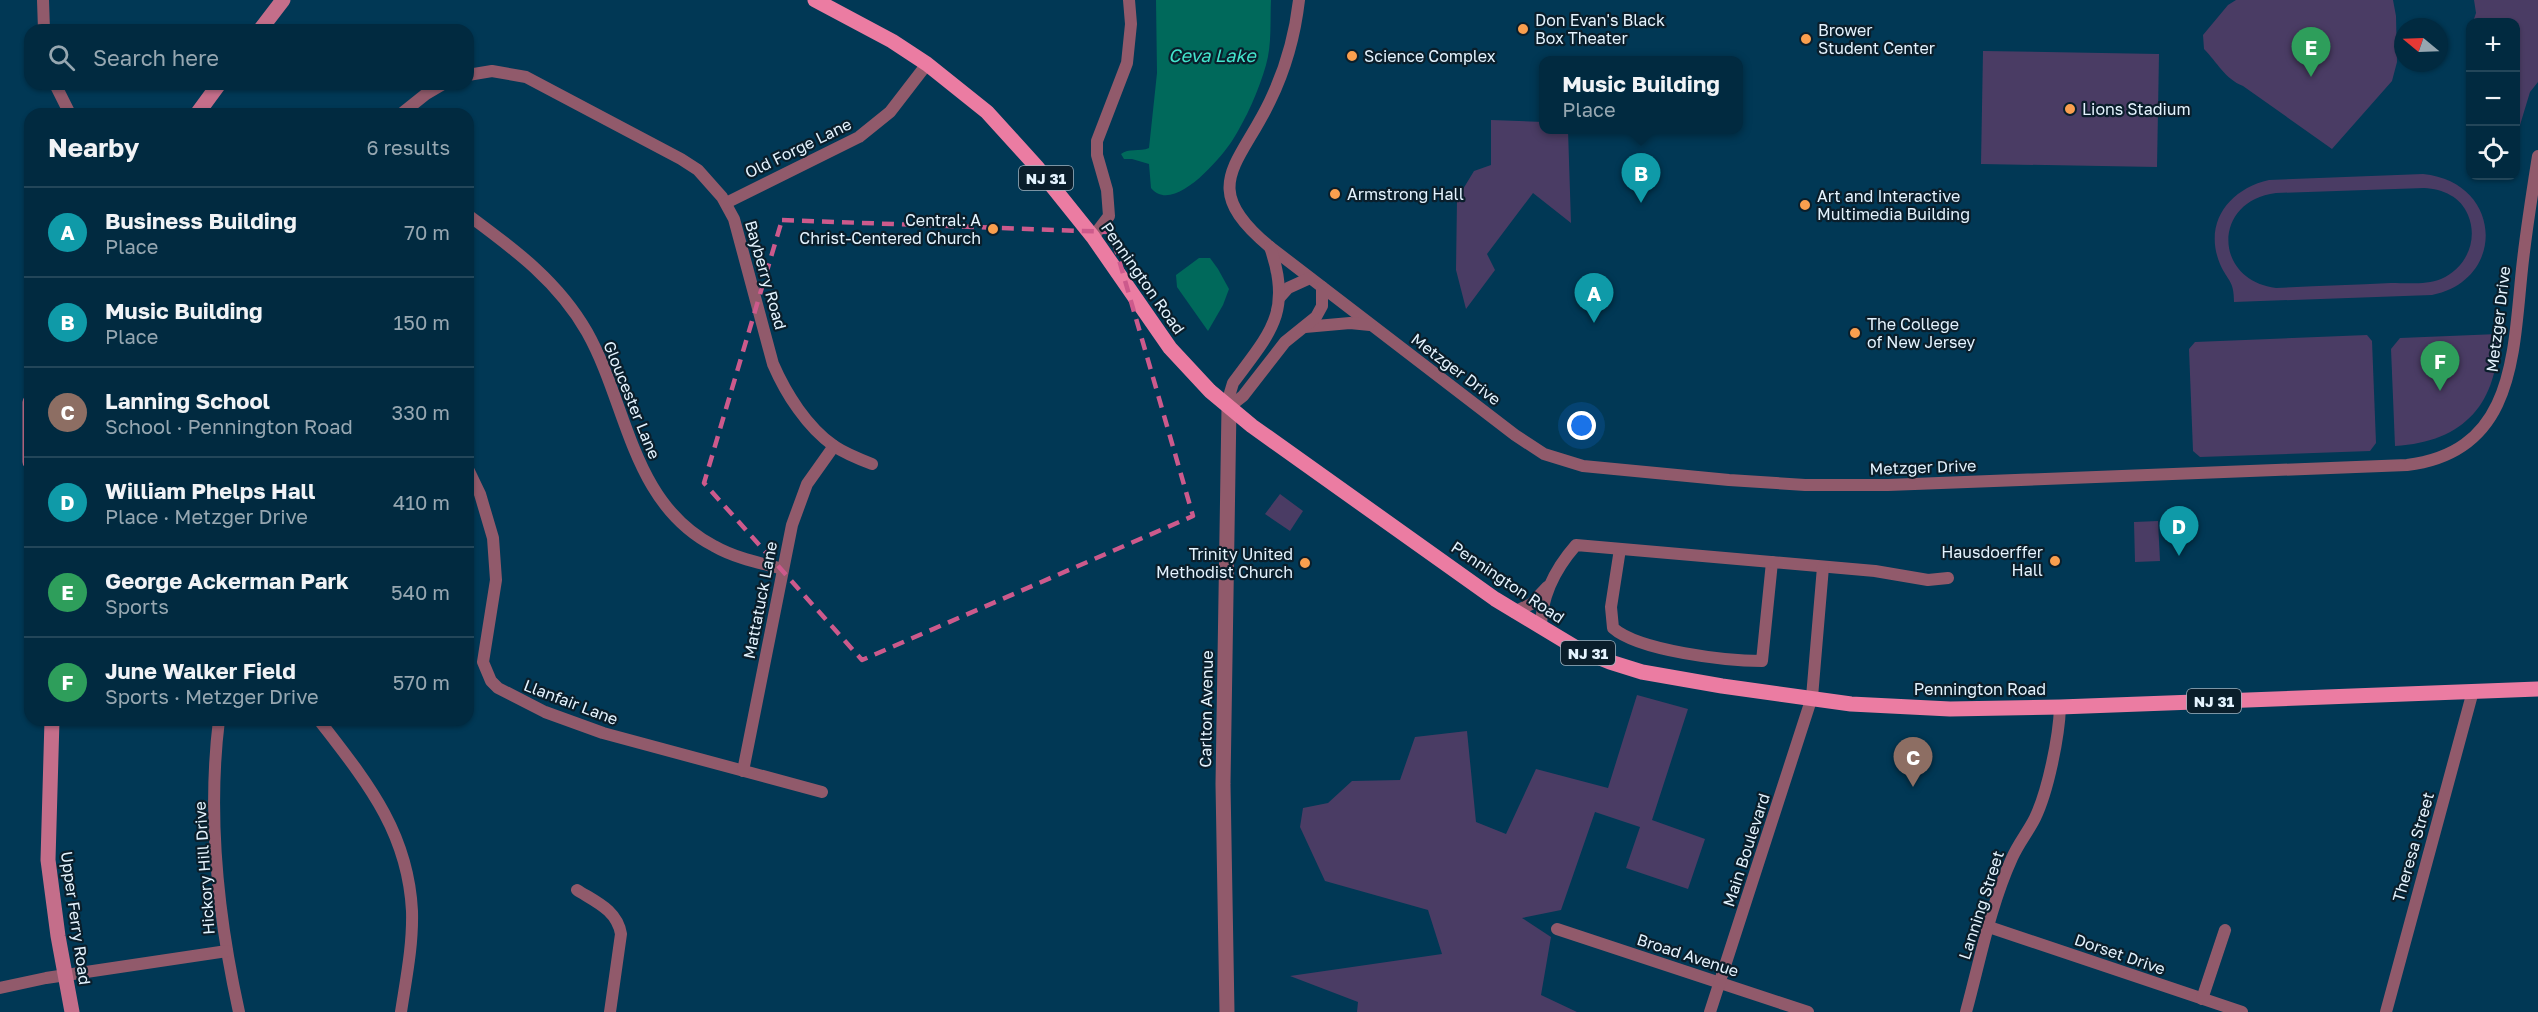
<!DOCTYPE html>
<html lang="en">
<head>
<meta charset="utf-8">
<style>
  body { margin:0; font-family:"Golos Text",sans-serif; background:#0b3247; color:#f1f3f6 }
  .controls { position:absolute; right:18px; top:18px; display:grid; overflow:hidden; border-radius:12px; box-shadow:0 2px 4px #0004 }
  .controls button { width:54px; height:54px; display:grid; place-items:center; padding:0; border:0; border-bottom:2px solid #234659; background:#012a40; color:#f1f3f6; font:30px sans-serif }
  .compass { position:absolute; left:2394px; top:18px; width:54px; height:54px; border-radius:50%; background:#012a40; box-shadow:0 2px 4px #0004; rotate:289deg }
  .you { position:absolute; left:1582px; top:426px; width:21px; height:21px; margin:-15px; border:4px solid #fff; border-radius:50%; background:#1a73e8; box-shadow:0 0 0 9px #1a73e833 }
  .badge { display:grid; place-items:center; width:39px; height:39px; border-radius:50%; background:#d6ab8b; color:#fff; font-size:20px; font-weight:700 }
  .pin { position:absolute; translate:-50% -50px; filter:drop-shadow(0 2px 3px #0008) }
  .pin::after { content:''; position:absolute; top:32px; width:21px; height:18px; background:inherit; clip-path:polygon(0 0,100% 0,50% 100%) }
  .popup { position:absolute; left:1539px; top:56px; width:204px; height:78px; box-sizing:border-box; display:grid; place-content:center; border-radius:12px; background:#012a40; filter:drop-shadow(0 2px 4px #0005); font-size:20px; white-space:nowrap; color:#96a7b1 }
  .popup b { font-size:22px; color:#f1f3f6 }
  .popup::after { content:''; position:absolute; left:50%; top:100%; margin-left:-12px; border:12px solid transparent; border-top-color:#012a40 }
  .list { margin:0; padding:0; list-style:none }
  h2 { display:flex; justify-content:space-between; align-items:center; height:78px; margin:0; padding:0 24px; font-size:26px }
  h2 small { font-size:20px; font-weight:400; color:#96a7b1 }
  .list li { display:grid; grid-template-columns:39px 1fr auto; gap:18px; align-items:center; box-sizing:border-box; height:90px; padding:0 24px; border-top:2px solid #234659 }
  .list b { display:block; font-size:22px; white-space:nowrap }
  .list p { margin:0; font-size:20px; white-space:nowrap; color:#96a7b1 }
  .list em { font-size:20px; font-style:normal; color:#96a7b1 }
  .icon { flex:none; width:33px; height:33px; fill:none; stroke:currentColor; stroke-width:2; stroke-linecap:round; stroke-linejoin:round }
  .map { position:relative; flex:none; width:2538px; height:1012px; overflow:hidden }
  .search { position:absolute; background:#012a40; box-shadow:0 2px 4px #0004; left:24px; top:24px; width:450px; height:66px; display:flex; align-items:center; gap:15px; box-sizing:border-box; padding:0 21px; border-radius:18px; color:#96a7b1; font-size:22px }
  .panel { position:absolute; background:#012a40; box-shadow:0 2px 4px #0004; left:24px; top:108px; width:450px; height:618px; border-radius:18px }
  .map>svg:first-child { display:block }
</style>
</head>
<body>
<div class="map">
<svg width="2538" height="1012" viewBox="0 0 2538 1012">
  <rect width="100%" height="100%" fill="#013855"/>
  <g fill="#4a3c64" fill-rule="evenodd">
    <path d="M2236 0H2393L2396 16 2397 62 2392 81 2332 149 2243 86C2225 79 2217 62 2204 49L2203 35 2228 5Z"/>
    <path d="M2474 0H2538V82L2530 92 2520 125H2516V22H2473L2476 13Z"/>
    <path d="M1983 51 2159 54 2157 167 1981 164Z"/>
    <path d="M1491 120 1543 122 1544 130H1568L1571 223 1533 193 1487 254 1495 270 1466 309 1456 270 1457 199 1474 171 1491 165Z"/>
    <path d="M2423 174C2503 182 2507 280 2432 295L2234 302C2234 280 2228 282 2220 264 2203 223 2229 189 2269 180ZM2424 188C2443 189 2461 197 2468 215 2479 241 2465 269 2441 279 2426 285 2406 283 2391 283 2353 285 2315 286 2276 288 2213 280 2212 201 2276 193Z"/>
    <path d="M2498 334C2499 403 2464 442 2395 446L2391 349 2400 338Z"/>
    <path d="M2367 335 2372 341 2376 443 2370 451 2200 457 2193 451 2189 349 2195 342Z"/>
    <path d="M1280 494 1303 511 1290 531 1265 514Z"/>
    <path d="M2158 521 2160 561 2135 562 2134 522Z"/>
    <path d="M1637 695 1688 709 1652 820 1705 839 1688 889 1626 868 1640 827 1595 812 1561 910 1522 918 1551 937 1541 995 1577 1012H1357L1358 1002 1290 976 1442 954 1428 910 1325 881 1300 827 1303 808 1328 803 1352 781 1400 780 1415 737 1467 731 1476 822 1506 834 1536 769 1608 788Z"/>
  </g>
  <g fill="#00695b">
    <path d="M1156 0H1271C1270 20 1272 45 1266 65 1259 90 1246 119 1232 141 1220 159 1173 215 1151 188L1149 164 1132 159H1124L1121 154C1128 148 1140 152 1149 148L1157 73Z"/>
    <path d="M1199 258H1210L1218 269 1229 289 1223 305 1208 331 1177 287 1176 275Z"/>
  </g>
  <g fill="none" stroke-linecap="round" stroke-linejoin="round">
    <g stroke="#915a6b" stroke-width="12">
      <path d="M43 0 44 30"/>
      <path d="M1299 0C1295 35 1285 70 1270 101 1239 166 1197 187 1270 247L1515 435 1544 454 1583 466 1729 480 1805 485H1888L2407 465C2515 452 2513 354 2522 269 2526 231 2532 194 2538 156"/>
      <path d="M468 75 492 71 526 77 681 159 698 170 722 197 734 219 773 364C786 394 807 427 834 446 846 454 859 459 872 464"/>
      <path d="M55 84 70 114"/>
      <path d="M401 114 426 94 443 84"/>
      <path d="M726 203 859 137 890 112 927 64"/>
      <path d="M468 215C514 249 558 281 587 332 628 405 631 503 714 546 735 558 760 563 783 569"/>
      <path d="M1093 237 1109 216 1107 190 1097 155V141L1127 63 1131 24 1129 0"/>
      <path d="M1280 297 1288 288 1310 278"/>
      <path d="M1305 327 1350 323 1370 325"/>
      <path d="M1229 407 1230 393 1233 383C1270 333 1293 312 1270 247"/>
      <path d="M1229 407 1243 396 1285 342 1316 317 1322 306V287"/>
      <path d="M468 469 480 494 493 538 496 580 483 662 491 681 498 688 545 712 603 733 822 792"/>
      <path d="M1620 549 1611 607 1613 628C1639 651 1727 661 1762 661L1772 562"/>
      <path d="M1514 612 1531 604 1547 587"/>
      <path d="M1541 628C1541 596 1555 569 1576 545L1875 571 1928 580 1948 578"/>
      <path d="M219 720C207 817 218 917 239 1012"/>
      <path d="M319 720C366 781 408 831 412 911 413 945 406 979 401 1012"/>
      <path d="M743 771 792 525 807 484 834 446"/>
      <path d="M577 890C596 902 617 910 621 934L610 1012"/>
      <path d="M1989 927 2242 1012"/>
      <path d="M1557 929 1808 1012"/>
      <path d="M0 988 46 978 227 951"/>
      <path d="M2202 999 2225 930"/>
      <path d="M1710 1012 1812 697 1823 567"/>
      <path d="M1966 1012C1980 961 1990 906 2012 858 2018 844 2028 832 2035 818 2048 791 2059 737 2060 707"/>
      <path d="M2386 1012 2473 691"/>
    </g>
    <path stroke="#915a6b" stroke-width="15" d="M1227 1012 1223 784 1229 407"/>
    <g stroke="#c46e8a" stroke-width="15">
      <path d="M260 30 283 0"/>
      <path d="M197 114 219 84"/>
      <path d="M30 402V462"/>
      <path d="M52 720 48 860 58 936 72 1012"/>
    </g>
    <path stroke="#eb7ca2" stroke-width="15" d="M815 0 892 41 927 64 987 112 1036 166 1093 237 1170 348 1210 391 1252 426 1495 599 1578 649 1610 662 1642 672 1722 686 1851 704 1950 709 2060 707 2538 689"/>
  </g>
  <path fill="none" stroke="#cc5a8c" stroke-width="4.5" stroke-dasharray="12 8" stroke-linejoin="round" d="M782 220 1111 232 1193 516 862 660 704 483Z"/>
  <g fill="#fa9f4e" stroke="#0a1e2b" stroke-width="2">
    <circle cx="1523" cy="29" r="6"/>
    <circle cx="1806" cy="39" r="6"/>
    <circle cx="1352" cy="56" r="6"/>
    <circle cx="2070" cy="109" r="6"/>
    <circle cx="1335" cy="194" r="6"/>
    <circle cx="1805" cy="205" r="6"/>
    <circle cx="993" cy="229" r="6"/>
    <circle cx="1855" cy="333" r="6"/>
    <circle cx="2055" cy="561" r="6"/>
    <circle cx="1305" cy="563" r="6"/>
  </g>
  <g text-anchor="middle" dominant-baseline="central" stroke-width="4.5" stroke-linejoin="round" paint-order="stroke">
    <g fill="#0a1e2b" stroke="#a3b3bf" stroke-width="1.5">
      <rect x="1019" y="166" width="54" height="24" rx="4.5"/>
      <rect x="1561" y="641" width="54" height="24" rx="4.5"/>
      <rect x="2187" y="689" width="54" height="24" rx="4.5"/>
    </g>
    <g font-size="15" font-weight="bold" fill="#e4f3fe">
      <text x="1046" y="178">NJ 31</text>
      <text x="1588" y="653">NJ 31</text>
      <text x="2214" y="701">NJ 31</text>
    </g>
    <g font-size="16" fill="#e4f3fe" stroke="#0a1e2b" text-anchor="start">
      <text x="1535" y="20">Don Evan's Black<tspan x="1535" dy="18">Box Theater</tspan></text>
      <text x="1818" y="30">Brower<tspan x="1818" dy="18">Student Center</tspan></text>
      <text x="1364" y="56">Science Complex</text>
      <text x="2082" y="109">Lions Stadium</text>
      <text x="1347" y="194">Armstrong Hall</text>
      <text x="1817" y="196">Art and Interactive<tspan x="1817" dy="18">Multimedia Building</tspan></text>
      <text x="981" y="220" text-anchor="end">Central: A<tspan x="981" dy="18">Christ-Centered Church</tspan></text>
      <text x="1867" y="324">The College<tspan x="1867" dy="18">of New Jersey</tspan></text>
      <text x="2043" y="552" text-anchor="end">Hausdoerffer<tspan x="2043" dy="18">Hall</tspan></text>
      <text x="1293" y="554" text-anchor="end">Trinity United<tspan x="1293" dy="18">Methodist Church</tspan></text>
    </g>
    <g font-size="16" fill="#e4f3fe" stroke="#0a1e2b">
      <text transform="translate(798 148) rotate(-26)">Old Forge Lane</text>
      <text transform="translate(766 275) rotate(74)">Bayberry Road</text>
      <text transform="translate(1143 278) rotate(55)">Pennington Road</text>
      <text transform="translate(2498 319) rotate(-83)">Metzger Drive</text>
      <text transform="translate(1456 369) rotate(37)">Metzger Drive</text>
      <text transform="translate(632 400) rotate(68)">Gloucester Lane</text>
      <text transform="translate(1923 467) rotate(-2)">Metzger Drive</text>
      <text transform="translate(1508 582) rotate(34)">Pennington Road</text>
      <text transform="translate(760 600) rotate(-79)">Mattatuck Lane</text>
      <text x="1980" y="689">Pennington Road</text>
      <text transform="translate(571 702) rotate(21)">Llanfair Lane</text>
      <text transform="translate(1206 709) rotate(-89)">Carlton Avenue</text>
      <text transform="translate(2413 847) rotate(-74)">Theresa Street</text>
      <text transform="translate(1746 850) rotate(-72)">Main Boulevard</text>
      <text transform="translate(204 868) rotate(-94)">Hickory Hill Drive</text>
      <text transform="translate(1981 905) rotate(-72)">Lanning Street</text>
      <text transform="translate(76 918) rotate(82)">Upper Ferry Road</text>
      <text transform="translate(2120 954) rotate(19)">Dorset Drive</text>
      <text transform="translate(1688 955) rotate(18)">Broad Avenue</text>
    </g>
    <g font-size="18" font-style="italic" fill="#43e6cd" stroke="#0a1e2b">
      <text x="1212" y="55">Ceva Lake</text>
    </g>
  </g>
</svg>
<div class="controls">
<button>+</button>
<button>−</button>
<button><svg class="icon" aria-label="locate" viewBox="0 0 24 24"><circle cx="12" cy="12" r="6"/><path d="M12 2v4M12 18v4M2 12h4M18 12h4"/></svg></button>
</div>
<svg class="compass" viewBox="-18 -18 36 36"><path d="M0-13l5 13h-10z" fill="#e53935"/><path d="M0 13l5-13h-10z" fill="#96a7b1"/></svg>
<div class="you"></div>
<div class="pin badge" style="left:1594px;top:323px;background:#0f9aa8">A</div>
<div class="pin badge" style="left:1641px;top:203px;background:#0f9aa8">B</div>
<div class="popup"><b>Music Building</b>Place</div>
<div class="pin badge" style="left:1913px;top:787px;background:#8d6e63">C</div>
<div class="pin badge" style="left:2179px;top:556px;background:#0f9aa8">D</div>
<div class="pin badge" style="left:2311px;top:77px;background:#2e9e5b">E</div>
<div class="pin badge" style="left:2440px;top:391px;background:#2e9e5b">F</div>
<div class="search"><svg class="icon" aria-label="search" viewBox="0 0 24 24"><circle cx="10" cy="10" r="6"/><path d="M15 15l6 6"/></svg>Search here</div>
<section class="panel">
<h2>Nearby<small>6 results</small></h2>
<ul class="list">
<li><span class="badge" style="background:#0f9aa8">A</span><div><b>Business Building</b><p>Place</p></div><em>70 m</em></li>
<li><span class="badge" style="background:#0f9aa8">B</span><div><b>Music Building</b><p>Place</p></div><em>150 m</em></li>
<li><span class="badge" style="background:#8d6e63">C</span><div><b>Lanning School</b><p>School · Pennington Road</p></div><em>330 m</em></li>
<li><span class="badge" style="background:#0f9aa8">D</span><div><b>William Phelps Hall</b><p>Place · Metzger Drive</p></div><em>410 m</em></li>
<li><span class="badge" style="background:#2e9e5b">E</span><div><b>George Ackerman Park</b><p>Sports</p></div><em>540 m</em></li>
<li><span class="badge" style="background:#2e9e5b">F</span><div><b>June Walker Field</b><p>Sports · Metzger Drive</p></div><em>570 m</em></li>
</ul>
</section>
</div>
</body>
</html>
